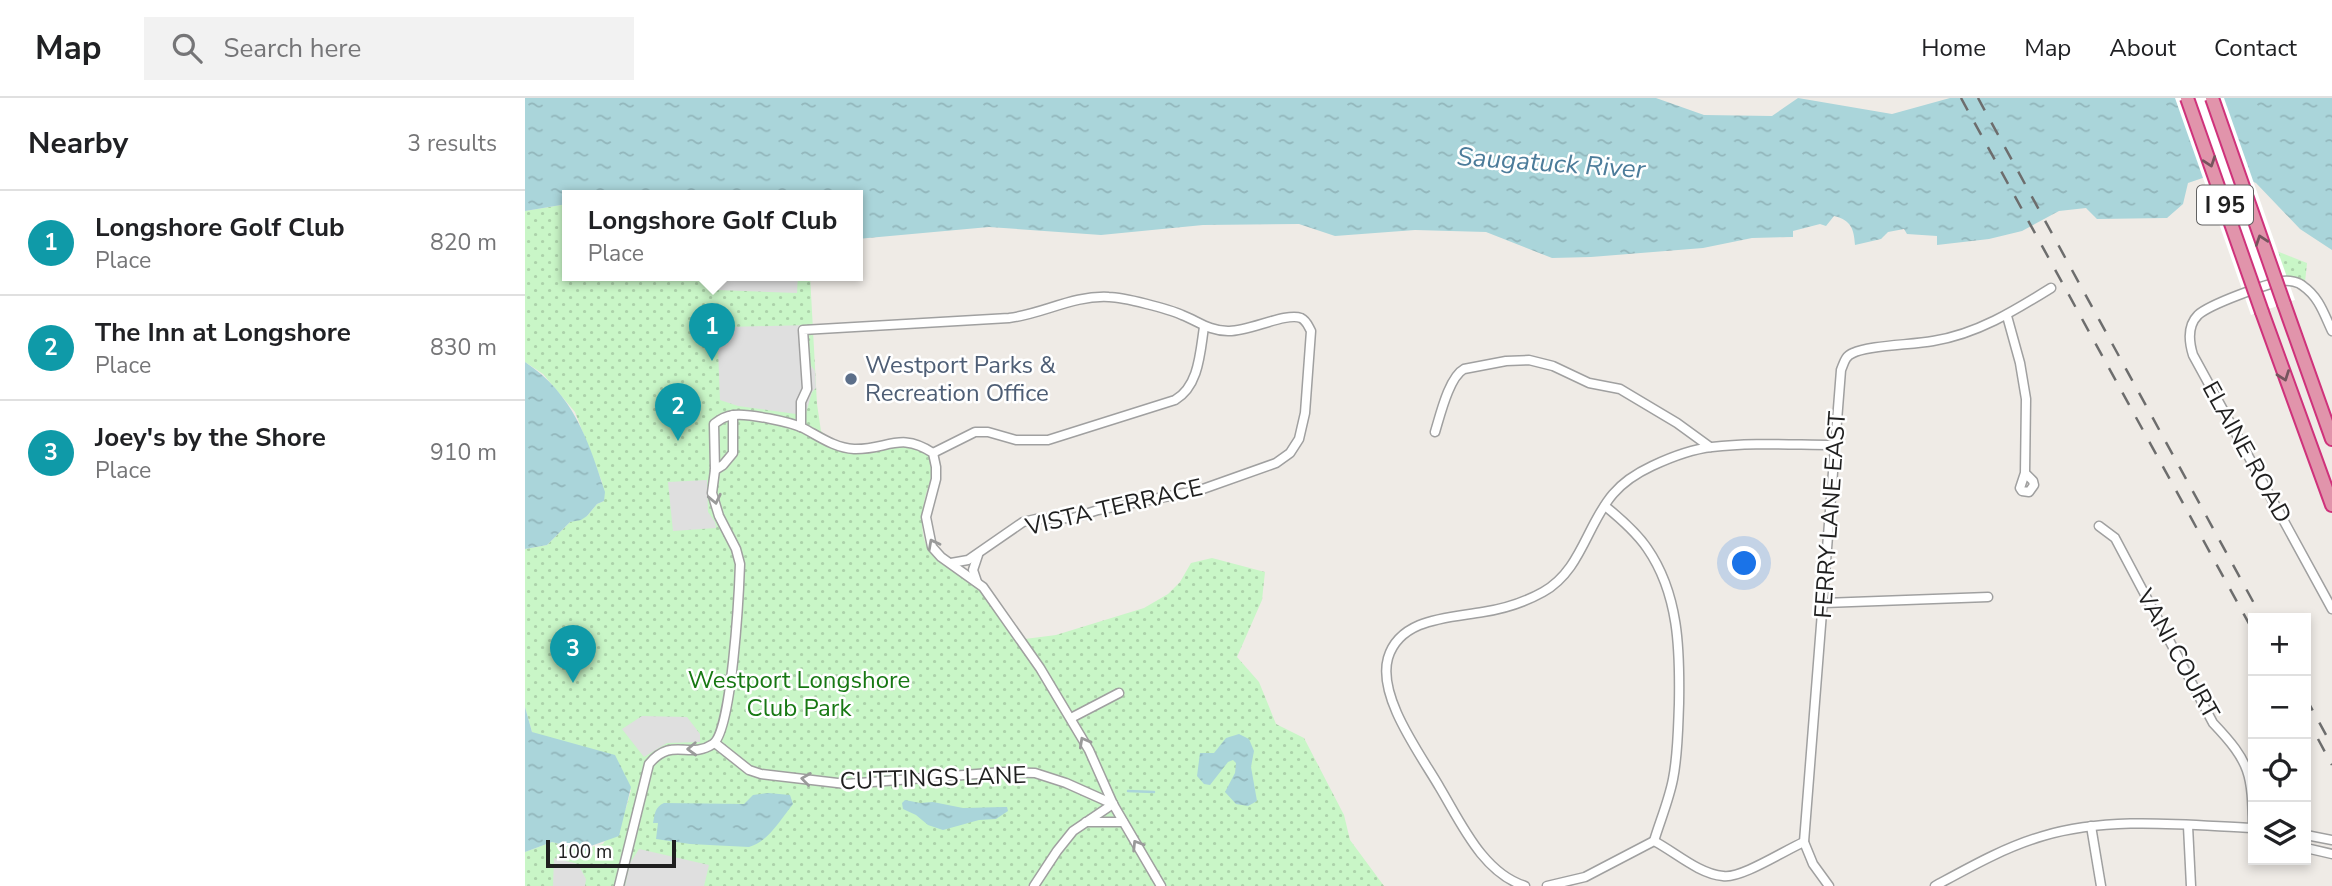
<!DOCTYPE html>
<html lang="en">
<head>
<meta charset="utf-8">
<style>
  body { margin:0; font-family:"Nunito Sans",sans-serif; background:#f2f2f2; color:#202124 }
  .controls { position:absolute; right:21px; bottom:21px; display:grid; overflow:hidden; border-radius:0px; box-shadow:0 4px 10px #0003 }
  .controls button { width:63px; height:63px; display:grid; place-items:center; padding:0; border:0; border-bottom:2px solid #e0e0e0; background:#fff; color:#202124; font:35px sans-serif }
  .scale { position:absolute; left:21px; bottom:18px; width:130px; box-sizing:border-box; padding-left:7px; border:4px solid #1f1f1f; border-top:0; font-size:19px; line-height:24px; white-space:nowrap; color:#1f1f1f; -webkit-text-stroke:5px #fff; paint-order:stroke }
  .you { position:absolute; left:1220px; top:466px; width:24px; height:24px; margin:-18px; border:5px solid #fff; border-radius:50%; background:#1a73e8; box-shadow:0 0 0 10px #1a73e833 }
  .badge { display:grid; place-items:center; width:46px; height:46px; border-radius:50%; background:#ea580c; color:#fff; font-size:23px; font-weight:700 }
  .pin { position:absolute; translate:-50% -58px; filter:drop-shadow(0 2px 4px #0008) }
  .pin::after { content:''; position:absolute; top:37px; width:24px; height:21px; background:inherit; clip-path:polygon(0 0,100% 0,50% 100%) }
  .popup { position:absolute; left:37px; top:92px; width:301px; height:91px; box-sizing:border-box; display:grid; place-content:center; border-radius:0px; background:#fff; filter:drop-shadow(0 2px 5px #0005); font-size:23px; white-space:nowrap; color:#757577 }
  .popup b { font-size:26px; color:#202124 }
  .popup::after { content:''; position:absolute; left:50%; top:100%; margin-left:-14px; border:14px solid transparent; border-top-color:#fff }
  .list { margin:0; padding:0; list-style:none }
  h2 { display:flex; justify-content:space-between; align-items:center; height:91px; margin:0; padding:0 28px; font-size:30px }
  h2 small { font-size:23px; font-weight:400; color:#757577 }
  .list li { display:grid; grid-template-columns:46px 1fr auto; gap:21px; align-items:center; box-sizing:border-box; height:105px; padding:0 28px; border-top:2px solid #e0e0e0 }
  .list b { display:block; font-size:26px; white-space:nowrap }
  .list p { margin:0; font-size:23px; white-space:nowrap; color:#757577 }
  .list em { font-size:23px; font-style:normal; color:#757577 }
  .icon { flex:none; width:38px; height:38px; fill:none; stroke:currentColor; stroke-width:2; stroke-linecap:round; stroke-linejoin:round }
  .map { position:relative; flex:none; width:1807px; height:788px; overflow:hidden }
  header { display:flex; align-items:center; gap:42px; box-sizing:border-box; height:98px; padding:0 35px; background:#fff; border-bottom:2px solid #e0e0e0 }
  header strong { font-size:33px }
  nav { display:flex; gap:38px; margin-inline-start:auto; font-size:24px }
  .search { width:490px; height:63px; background:#f2f2f2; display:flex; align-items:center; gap:18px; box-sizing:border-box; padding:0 24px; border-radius:0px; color:#757577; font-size:26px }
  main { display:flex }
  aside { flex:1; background:#fff }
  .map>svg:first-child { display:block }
</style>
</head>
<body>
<header>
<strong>Map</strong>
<div class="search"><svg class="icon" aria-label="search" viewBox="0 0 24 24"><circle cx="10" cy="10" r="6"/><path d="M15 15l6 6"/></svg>Search here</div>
<nav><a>Home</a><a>Map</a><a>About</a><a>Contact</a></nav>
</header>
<main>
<aside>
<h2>Nearby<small>3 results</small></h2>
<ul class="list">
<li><span class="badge" style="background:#0f9aa8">1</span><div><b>Longshore Golf Club</b><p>Place</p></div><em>820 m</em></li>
<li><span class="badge" style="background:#0f9aa8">2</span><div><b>The Inn at Longshore</b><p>Place</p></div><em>830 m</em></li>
<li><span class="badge" style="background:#0f9aa8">3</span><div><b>Joey's by the Shore</b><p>Place</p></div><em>910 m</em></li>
</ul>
</aside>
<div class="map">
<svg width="1807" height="788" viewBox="0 0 1807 788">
  <defs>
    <pattern id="park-dots" width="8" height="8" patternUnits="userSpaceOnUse" patternTransform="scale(1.75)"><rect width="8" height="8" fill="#c9f6c7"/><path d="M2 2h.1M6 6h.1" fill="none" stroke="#acd2aa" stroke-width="1.8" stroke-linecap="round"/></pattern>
    <pattern id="water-ripples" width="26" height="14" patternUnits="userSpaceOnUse" patternTransform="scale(1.75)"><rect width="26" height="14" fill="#aad5da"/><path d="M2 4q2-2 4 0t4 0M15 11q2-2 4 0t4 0" fill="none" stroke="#92b6bb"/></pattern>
  </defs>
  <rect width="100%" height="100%" fill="#efebe6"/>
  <g fill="url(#park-dots)">
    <path d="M42 106V177H285L292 306 296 333 319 353C336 354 381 345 393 349 418 358 404 384 400 400 396 417 395 438 404 452 414 470 439 477 454 491 469 505 480 525 492 542L531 537 619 510 643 496 655 484 666 465 687 460 740 474 737 502 712 559 734 584 751 626 779 640 819 717 825 742 859 788H0V754L27 744 62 753 63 750 78 746 101 710 106 692 7 634 0 609V451L22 447 45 424 62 418 72 406 79 403 77 384 50 314 18 276 0 264V113Z"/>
    <path d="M1749 152 1782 165 1779 194 1770 189 1752 186Z"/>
  </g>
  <g fill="#dfdfdf">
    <path d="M180 177H273L272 195 192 192Z"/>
    <path d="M202 223 203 229 283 227 284 265 290 273 291 290 287 294 281 315 271 316 213 308 195 302 192 224Z"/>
    <path d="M182 382 183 414 190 424 191 430 148 433 143 384Z"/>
    <path d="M117 618 162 619 175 636V644L142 645 119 659 97 631Z"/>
    <path d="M114 751 184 767 179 788H100L105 765Z"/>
    <path d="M29 760 53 766 61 781 60 788H28Z"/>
  </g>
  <g fill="url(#water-ripples)">
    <path d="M0 0H1131L1179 17 1247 18 1273 0 1367 16 1425 0H1807V152L1775 131 1731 85 1701 72 1663 85 1658 106 1642 120 1572 121 1561 110 1534 113 1497 133 1464 141 1412 147V138L1382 136 1379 131 1363 134 1356 141 1330 147C1329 131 1326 122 1309 118L1301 128 1295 126 1268 133V139L1227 140 1178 150 1066 159 1027 160 961 134 890 132 810 138 774 126 678 127 576 137 464 129 332 141V97H154L135 95 123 97H42V106L0 113Z"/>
    <path d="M0 264C48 296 63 341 80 394L79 403 72 406 62 418 56 422 45 424 22 447 0 451Z"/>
    <path d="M0 609 7 634 90 657 106 689 94 738 63 749 62 753 27 744 0 754Z"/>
    <path d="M714 636 724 641 729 653 726 669 732 703 723 708 711 706 700 694 710 675 711 665 708 662 703 664 685 687 679 686 672 678 675 655H689L701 640Z"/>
    <path d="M243 695 265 697 268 706C256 721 243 744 224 749L165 746 131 741 133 725H128C130 715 130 709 139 705L219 706 228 697Z"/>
    <path d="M380 702 395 705 408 704 438 710 479 709H482L483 713 471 721 454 722 418 732 403 727 391 717 378 711 377 705Z"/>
  </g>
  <path fill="#fff" d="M1650 0H1699L1770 202 1726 217Z"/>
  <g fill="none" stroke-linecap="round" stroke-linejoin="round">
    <path stroke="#aad5da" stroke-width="2.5" d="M603 693 629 694"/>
    <defs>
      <g id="minor">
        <path d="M1482 218 1495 265 1501 301 1500 375 1508 383 1509 387 1504 394 1497 393 1495 390 1500 375"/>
        <path d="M1807 233C1799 216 1794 199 1778 188 1774 184 1764 182 1758 183 1741 186 1685 206 1673 217 1662 228 1664 244 1668 257L1807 511"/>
        <path d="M276 329V304L282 291 278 232 484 220C518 216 548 197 584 199 598 199 644 211 657 217 673 223 684 233 703 233 723 234 761 214 776 220 782 223 783 228 786 233L780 315 774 341 765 355 751 365 675 392 573 412 548 420 511 421 498 424 443 462 426 465"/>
        <path d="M910 334C915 318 924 279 939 271L981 263 1004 262 1028 268 1064 285 1095 291 1152 325 1185 349"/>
        <path d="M408 355 450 334H463L491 342H523L650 302C674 288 675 255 679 229"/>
        <path d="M190 372 198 367 208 355V317"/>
        <path d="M1080 408C1096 421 1111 434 1122 450 1154 496 1155 552 1154 606 1153 631 1153 656 1148 681 1144 702 1135 723 1129 743"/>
        <path d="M1574 428 1590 440 1688 625C1726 665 1727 676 1728 730"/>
        <path d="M452 484 448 472 453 457"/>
        <path d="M1299 505 1463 499"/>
        <path d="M546 620 594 595"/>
        <path d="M190 645 224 672 236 676 321 686 478 674 510 675 541 685 588 706"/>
        <path d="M561 724H598"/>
        <path d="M1566 728 1576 788"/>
        <path d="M1663 728 1666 788"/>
        <path d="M1781 737 1807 742"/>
        <path d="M1781 750 1807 756"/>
        <path d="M94 788 124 666C147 638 164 662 188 646 207 633 214 495 215 466L211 451 194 418 187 395 190 372 189 326C196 321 200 318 209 317 222 315 266 324 278 330 295 339 310 350 329 351 362 352 375 333 408 355L411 369V381L401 419 407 449 416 459 458 489 515 570 564 652 588 706 636 788"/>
        <path d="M509 788 532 753 548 733 588 706"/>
        <path d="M1000 788C958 775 936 725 915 690 896 657 852 599 863 560 875 520 924 520 958 514 978 511 1000 504 1018 494 1056 473 1062 426 1088 396 1099 383 1112 375 1127 368 1144 360 1168 351 1187 349 1227 344 1269 347 1310 347"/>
        <path d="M1022 788 1060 779 1129 743C1150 754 1174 776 1198 778 1216 781 1260 752 1279 744"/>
        <path d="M1304 788 1288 766 1279 744 1316 272C1319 265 1320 258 1328 255 1344 247 1387 247 1408 243 1452 236 1489 213 1526 190"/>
        <path d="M1410 788C1445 769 1480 749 1518 738 1585 718 1660 727 1728 730"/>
      </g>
      <g id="highway">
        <path d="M1759 206 1807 341"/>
        <path d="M1737 214 1807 407"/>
      </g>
    </defs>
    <use href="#minor" stroke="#a0a0a0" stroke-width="11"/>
    <use href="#highway" stroke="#cf327b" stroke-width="16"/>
    <use href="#minor" stroke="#fff" stroke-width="8"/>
    <use href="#highway" stroke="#e194ab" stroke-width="12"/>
    <g stroke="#6d6d6d" stroke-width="2.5" stroke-dasharray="14 14" stroke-linecap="butt">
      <path d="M1436 0 1728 533"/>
      <path d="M1453 0 1737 520"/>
      <path d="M1781 600 1807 648"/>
      <path d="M1793 641 1807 667"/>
    </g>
    <defs>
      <g id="highway-bridge">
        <path d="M1662 0 1737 214"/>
        <path d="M1687 0 1759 206"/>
      </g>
    </defs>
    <use href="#highway-bridge" stroke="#cf327b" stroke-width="16" stroke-linecap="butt"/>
    <use href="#highway-bridge" stroke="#e194ab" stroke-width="12"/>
  </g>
  <defs><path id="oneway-chevron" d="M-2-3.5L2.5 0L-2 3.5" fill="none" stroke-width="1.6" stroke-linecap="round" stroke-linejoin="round" transform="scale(1.75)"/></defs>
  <g stroke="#76545e">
    <use href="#oneway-chevron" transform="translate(1685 64) rotate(71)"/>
    <use href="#oneway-chevron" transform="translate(1736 142) rotate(-109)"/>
    <use href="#oneway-chevron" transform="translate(1759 278) rotate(70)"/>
  </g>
  <g stroke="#9a9a9a">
    <use href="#oneway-chevron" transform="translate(190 401) rotate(78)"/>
    <use href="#oneway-chevron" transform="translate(408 446) rotate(-118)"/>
    <use href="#oneway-chevron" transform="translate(559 644) rotate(-119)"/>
    <use href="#oneway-chevron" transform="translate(167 651) rotate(178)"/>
    <use href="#oneway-chevron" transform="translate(281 681) rotate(-172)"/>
    <use href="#oneway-chevron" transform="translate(612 747) rotate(-122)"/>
  </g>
  <circle fill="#5c6f8a" stroke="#fff" stroke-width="2.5" cx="326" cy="281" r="7"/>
  <g text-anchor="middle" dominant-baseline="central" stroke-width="5" stroke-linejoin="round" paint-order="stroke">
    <rect fill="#fff" stroke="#626262" stroke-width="2" x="1672" y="87.5" width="56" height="39" rx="5"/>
    <g font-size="23" font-weight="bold" fill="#1f1f1f">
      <text x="1700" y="107">I 95</text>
    </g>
    <g font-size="24" fill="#4e5e75" stroke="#fff" text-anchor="start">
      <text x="340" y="267">Westport Parks &amp;<tspan x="340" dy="28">Recreation Office</tspan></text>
    </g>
    <g font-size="24" fill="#1f1f1f" stroke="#fff">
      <text transform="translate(1722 354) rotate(61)">ELAINE ROAD</text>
      <text transform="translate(589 409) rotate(-13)">VISTA TERRACE</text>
      <text transform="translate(1305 417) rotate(-86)">FERRY LANE EAST</text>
      <text transform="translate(1653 556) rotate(61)">VANI COURT</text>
      <text transform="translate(408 680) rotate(-2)">CUTTINGS LANE</text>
    </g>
    <g font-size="24" fill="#177813" stroke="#fff">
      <text x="274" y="582">Westport Longshore<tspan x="274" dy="28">Club Park</tspan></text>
    </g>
    <g font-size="26" font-style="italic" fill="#4c7c9a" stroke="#fff">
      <text transform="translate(1026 65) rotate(4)">Saugatuck River</text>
    </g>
  </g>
</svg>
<div class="controls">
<button>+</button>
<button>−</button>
<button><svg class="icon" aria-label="locate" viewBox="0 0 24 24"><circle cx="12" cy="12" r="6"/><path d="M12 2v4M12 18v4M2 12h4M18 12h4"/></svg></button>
<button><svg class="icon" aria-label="layers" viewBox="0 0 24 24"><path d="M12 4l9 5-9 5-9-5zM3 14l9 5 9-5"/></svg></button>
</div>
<div class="scale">100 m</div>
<div class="you"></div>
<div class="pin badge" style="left:187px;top:263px;background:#0f9aa8">1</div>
<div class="popup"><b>Longshore Golf Club</b>Place</div>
<div class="pin badge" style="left:153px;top:343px;background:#0f9aa8">2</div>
<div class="pin badge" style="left:48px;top:585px;background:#0f9aa8">3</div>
</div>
</main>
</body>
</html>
